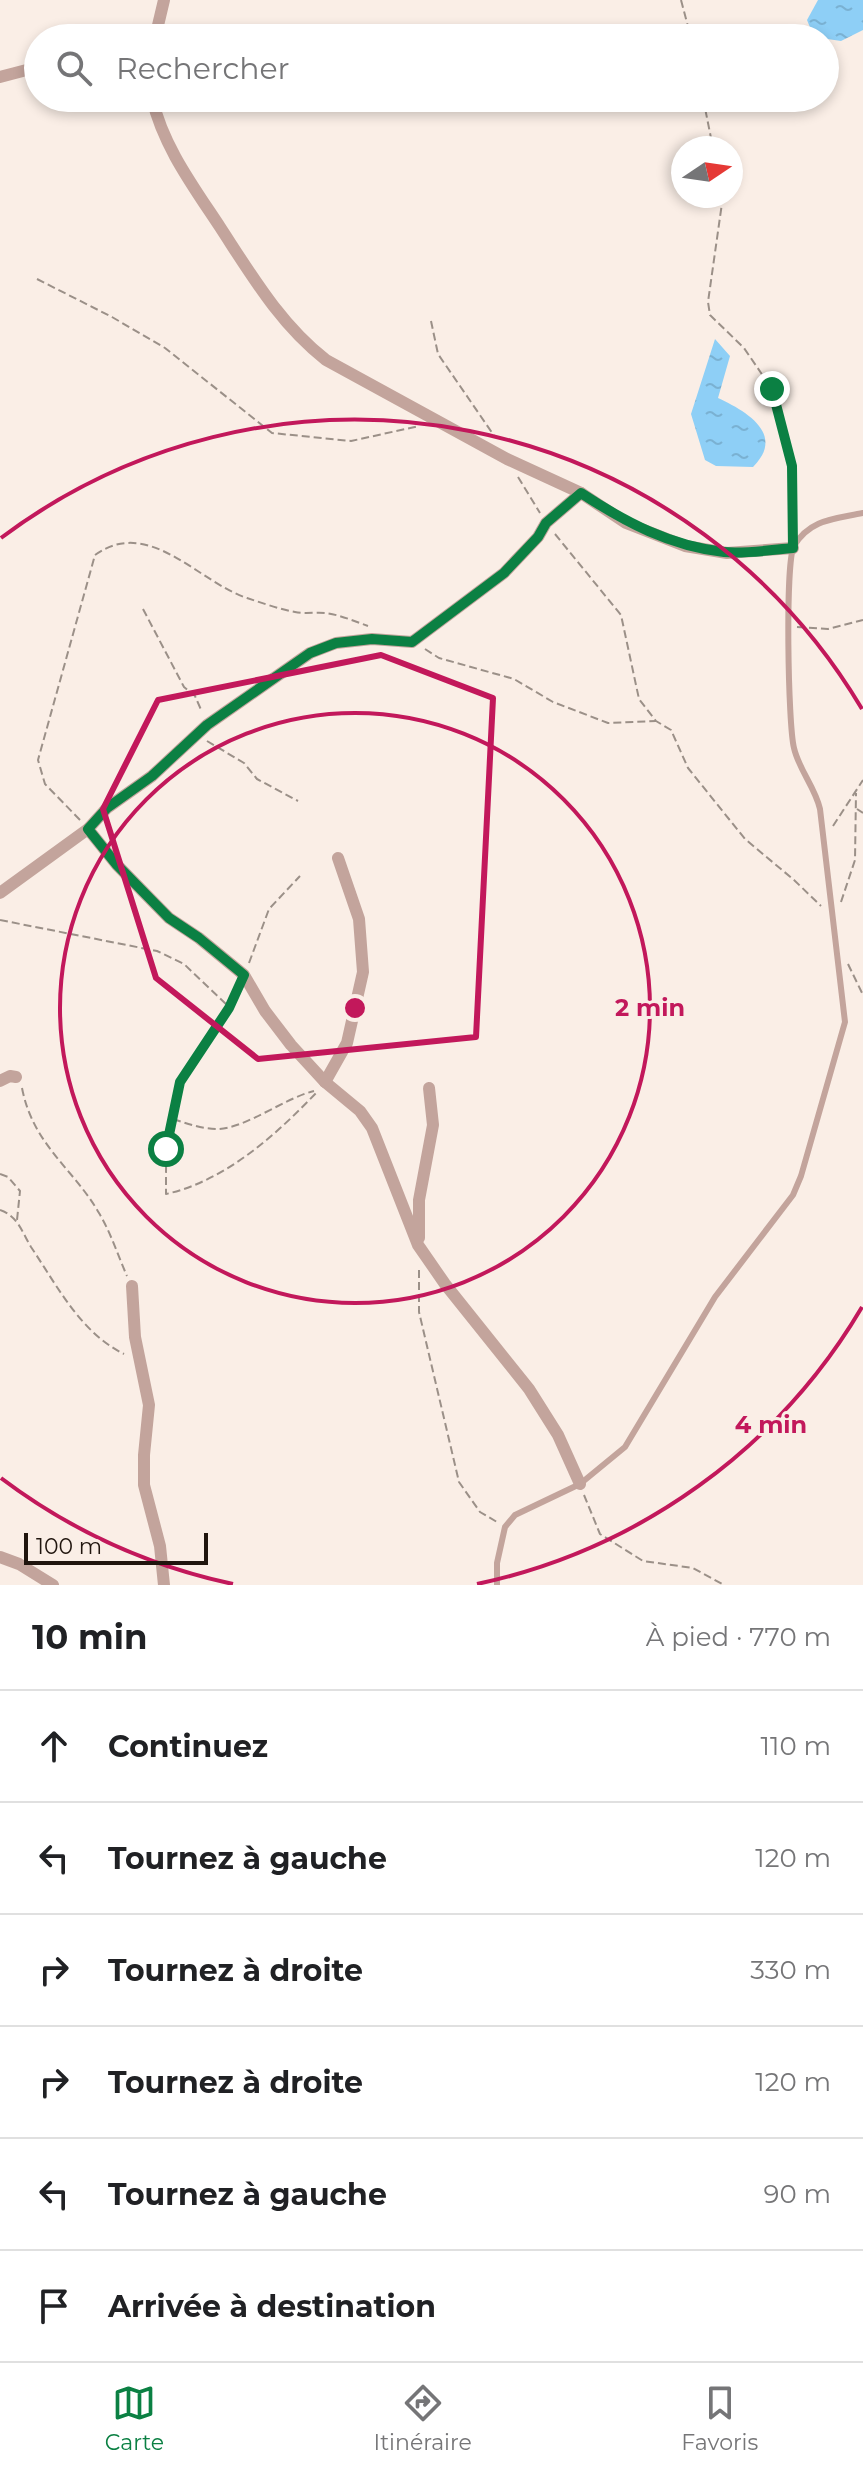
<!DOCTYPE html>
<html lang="fr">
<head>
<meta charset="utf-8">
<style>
  body { margin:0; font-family:Montserrat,sans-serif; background:#f6f6f6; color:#202124 }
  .compass { position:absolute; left:671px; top:136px; width:72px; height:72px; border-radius:50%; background:#fff; box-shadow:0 4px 12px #0003; rotate:77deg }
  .scale { position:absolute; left:24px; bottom:20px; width:184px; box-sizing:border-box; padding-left:8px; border:4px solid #20150e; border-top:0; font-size:22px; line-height:28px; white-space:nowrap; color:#20150e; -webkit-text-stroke:6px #faeee6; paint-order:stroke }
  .stop { position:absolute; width:24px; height:24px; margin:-18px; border:6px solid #0b8043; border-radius:50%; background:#fff }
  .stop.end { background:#0b8043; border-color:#fff; box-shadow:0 2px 8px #0008 }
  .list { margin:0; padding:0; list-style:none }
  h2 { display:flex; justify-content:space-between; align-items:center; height:104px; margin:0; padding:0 32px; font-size:34px }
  h2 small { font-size:26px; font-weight:400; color:#757577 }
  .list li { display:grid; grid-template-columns:52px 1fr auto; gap:24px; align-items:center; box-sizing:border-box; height:112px; padding:0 32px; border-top:2px solid #e0e0e0 }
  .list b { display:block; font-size:30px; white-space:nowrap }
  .list em { font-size:26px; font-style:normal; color:#757577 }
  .icon { flex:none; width:44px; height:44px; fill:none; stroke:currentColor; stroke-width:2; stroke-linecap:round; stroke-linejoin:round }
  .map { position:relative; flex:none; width:863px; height:1585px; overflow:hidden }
  .search { position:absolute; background:#fff; box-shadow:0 4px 12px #0003; left:24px; right:24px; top:24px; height:88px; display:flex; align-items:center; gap:20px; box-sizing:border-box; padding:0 28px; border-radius:44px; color:#757577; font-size:30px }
  .sheet { height:776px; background:#fff }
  nav { display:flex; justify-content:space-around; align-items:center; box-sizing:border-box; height:112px; border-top:2px solid #e0e0e0; background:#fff; font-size:22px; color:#757577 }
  nav a { display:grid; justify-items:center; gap:4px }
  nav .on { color:#0b8043 }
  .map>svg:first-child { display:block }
</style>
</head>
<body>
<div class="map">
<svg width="863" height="1585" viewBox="0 0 863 1585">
  <defs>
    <pattern id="water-ripples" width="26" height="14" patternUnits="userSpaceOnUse" patternTransform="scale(2)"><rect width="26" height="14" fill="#8ecff6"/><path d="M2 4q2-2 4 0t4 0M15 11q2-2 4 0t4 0" fill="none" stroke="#7ab1d2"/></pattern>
  </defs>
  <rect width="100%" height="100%" fill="#faeee6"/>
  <g fill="url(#water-ripples)">
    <path d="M818 0H863V30L841 41 814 37 807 20Z"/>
    <path d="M715 339 730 356 718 398C746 411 786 434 753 467L716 466 705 460 691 414Z"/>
  </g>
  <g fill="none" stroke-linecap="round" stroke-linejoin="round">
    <g stroke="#9b9088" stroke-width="2" stroke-dasharray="8 4" stroke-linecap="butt">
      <path d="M681 0 691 38"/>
      <path d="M703 98 713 148"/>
      <path d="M723 196 708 302 710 315 744 348 772 389 792 466 793 532"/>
      <path d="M37 279 112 317 165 348 272 433 351 441 419 426"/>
      <path d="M431 321 438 354 495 437"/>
      <path d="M518 477 540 513"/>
      <path d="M555 534 621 615 639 699 656 721 671 730 688 768 745 839 794 880 821 906"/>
      <path d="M143 609 184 687 195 696 202 712"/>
      <path d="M797 627 828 629 863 620"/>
      <path d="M425 649 439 658 514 679 553 702 608 723 656 721"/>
      <path d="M207 741 244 763 257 779 298 801"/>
      <path d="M857 809 863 813"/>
      <path d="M80 820 45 784 38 760 95 555C149 516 198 582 247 598 262 603 279 609 295 612 305 614 316 612 326 613 340 615 354 621 368 626"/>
      <path d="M833 826 863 780"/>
      <path d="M841 902 855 860 856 793"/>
      <path d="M0 920 157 951 184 964 228 1006"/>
      <path d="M249 963 269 909 300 876"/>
      <path d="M848 964 863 995"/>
      <path d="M237 991C222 1023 194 1052 180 1082 165 1116 166 1157 166 1194 225 1181 276 1135 317 1092"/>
      <path d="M22 1088C33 1145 73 1168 99 1213 111 1233 118 1256 127 1276"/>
      <path d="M173 1119C188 1124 203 1129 218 1129 246 1128 285 1098 314 1091"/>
      <path d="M0 1174 8 1177 20 1191 17 1220"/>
      <path d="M0 1210C18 1216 22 1232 31 1247 58 1287 80 1332 124 1354"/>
      <path d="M419 1270V1312L459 1482 480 1512 497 1522"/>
      <path d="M584 1495 600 1534 643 1561 693 1568 724 1585"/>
    </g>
    <path stroke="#c3a49c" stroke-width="6" d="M497 1585V1563L505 1527 515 1515 580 1484 625 1447 715 1297 793 1195 801 1176 845 1022 820 809C815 787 799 770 794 748 788 725 785 562 794 546 810 519 835 519 863 513"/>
    <g stroke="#c3a49c" stroke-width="12">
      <path d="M155 38 164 0"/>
      <path d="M0 77 38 67"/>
      <path d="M152 98C163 146 193 186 220 227 252 276 280 324 326 360L507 459 581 493 626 523 685 546 727 553 793 548"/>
      <path d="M88 829 117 865 169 918 199 938 244 975 265 1011 291 1045 325 1082 360 1111 372 1128 418 1245 445 1284 529 1389 558 1435 580 1484"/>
      <path d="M0 893 88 829 107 808 152 776 207 725 310 653 336 643 372 639 412 642 504 573 538 537 546 523 581 493"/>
      <path d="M0 1081 10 1076 16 1077"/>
      <path d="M325 1082 347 1043 363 972 359 919 338 858"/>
      <path d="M419 1238V1200L433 1125 429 1088"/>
      <path d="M132 1286 135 1337 149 1405 144 1455V1485L160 1546 164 1585"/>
      <path d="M0 1557 19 1564 53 1585"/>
    </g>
  </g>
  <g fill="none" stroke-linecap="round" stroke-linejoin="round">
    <path stroke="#0b8043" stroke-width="10" d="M166 1149 180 1082 229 1008 244 975 199 938 169 918 117 865 88 829 107 808 152 776 207 725 310 653 336 643 372 639 412 642 504 573 538 537 546 523 581 493C625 522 670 546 724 552 746 554 771 550 793 548L792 466 772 389"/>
  </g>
  <path fill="none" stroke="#c2185b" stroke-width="6" stroke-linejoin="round" d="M381 655 493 698 476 1037 258 1059 156 978 103 809 158 700Z"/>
  <g fill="none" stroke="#c2185b" stroke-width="4">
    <circle cx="355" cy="1008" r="295"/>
    <path d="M862 1307A589 589 0 0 1 477 1584M233 1584A589 589 0 0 1 1 1478M1 538A589 589 0 0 1 862 709"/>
  </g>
  <circle cx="355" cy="1008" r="12" fill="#c2185b" stroke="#faeee6" stroke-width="4"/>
  <g font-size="24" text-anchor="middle" font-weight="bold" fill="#c2185b" stroke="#faeee6" stroke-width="6" stroke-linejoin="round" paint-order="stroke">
    <text x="650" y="1016">2 min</text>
    <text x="771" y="1433">4 min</text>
  </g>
</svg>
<svg class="compass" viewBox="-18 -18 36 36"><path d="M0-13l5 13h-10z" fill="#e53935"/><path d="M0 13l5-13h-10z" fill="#757577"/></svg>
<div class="scale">100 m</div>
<div class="stop" style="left:166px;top:1149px"></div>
<div class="stop end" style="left:772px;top:389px"></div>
<div class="search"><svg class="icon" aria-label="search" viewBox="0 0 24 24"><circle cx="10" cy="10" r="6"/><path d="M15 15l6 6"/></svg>Rechercher</div>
</div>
<section class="sheet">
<h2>10 min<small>À pied · 770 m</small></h2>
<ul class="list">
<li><svg class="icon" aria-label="ahead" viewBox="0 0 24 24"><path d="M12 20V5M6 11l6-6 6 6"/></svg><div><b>Continuez</b></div><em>110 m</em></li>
<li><svg class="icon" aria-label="left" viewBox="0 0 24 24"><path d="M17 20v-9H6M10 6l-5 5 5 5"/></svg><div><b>Tournez à gauche</b></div><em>120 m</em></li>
<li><svg class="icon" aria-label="right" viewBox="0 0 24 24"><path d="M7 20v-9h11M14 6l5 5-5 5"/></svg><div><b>Tournez à droite</b></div><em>330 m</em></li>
<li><svg class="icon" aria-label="right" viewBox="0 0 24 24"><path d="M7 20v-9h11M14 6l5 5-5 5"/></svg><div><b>Tournez à droite</b></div><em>120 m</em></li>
<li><svg class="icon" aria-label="left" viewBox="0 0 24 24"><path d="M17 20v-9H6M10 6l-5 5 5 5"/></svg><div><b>Tournez à gauche</b></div><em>90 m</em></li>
<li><svg class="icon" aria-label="arrive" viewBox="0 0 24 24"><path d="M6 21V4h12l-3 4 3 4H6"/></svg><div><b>Arrivée à destination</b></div></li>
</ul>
</section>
<nav>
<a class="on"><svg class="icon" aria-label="map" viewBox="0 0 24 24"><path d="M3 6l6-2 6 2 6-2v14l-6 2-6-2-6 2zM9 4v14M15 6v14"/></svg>Carte</a>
<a><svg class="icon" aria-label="directions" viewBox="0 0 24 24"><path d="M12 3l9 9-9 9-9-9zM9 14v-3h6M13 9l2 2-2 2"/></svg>Itinéraire</a>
<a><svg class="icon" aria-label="saved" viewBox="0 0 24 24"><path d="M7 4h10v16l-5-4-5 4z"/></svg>Favoris</a>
</nav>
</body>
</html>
